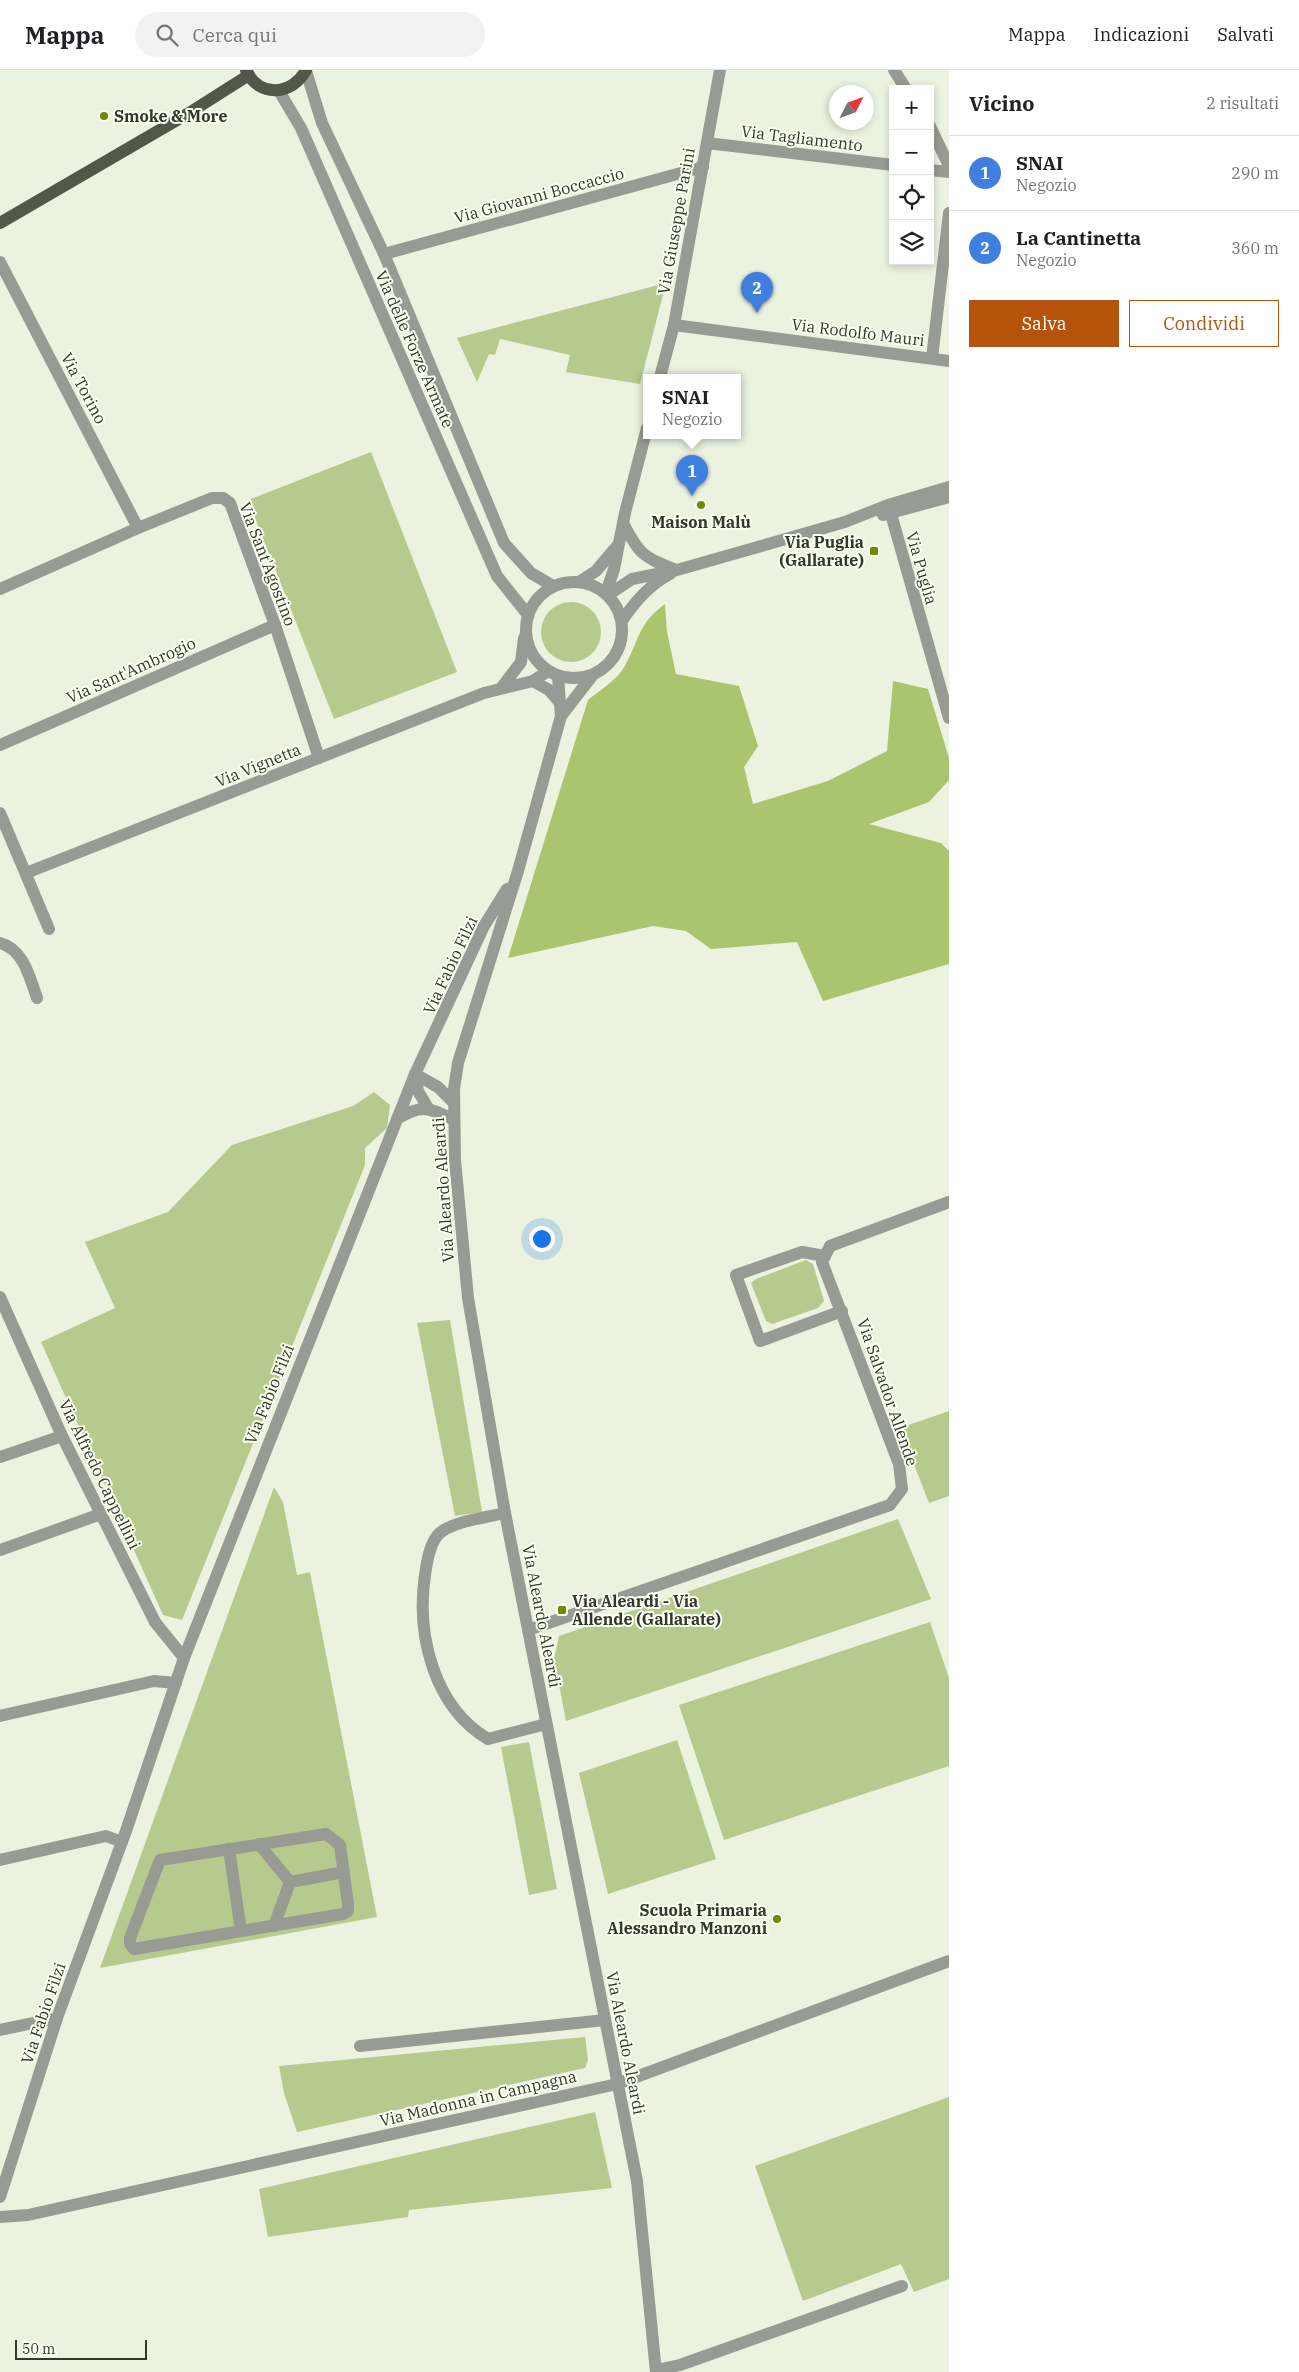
<!DOCTYPE html>
<html lang="it">
<head>
<meta charset="utf-8">
<style>
  body { margin:0; font-family:"IBM Plex Serif",serif; background:#f2f2f2; color:#202124 }
  .controls { position:absolute; right:15px; top:15px; display:grid; overflow:hidden; border-radius:0px; box-shadow:0 2px 8px #0003 }
  .controls button { width:45px; height:45px; display:grid; place-items:center; padding:0; border:0; border-bottom:1px solid #e0e0e0; background:#fff; color:#202124; font:25px sans-serif }
  .compass { position:absolute; left:829px; top:15px; width:45px; height:45px; border-radius:50%; background:#fff; box-shadow:0 2px 8px #0003; rotate:48deg }
  .scale { position:absolute; left:15px; bottom:12px; width:132px; box-sizing:border-box; padding-left:5px; border:2px solid #33352e; border-top:0; font-size:14px; line-height:18px; white-space:nowrap; color:#33352e; -webkit-text-stroke:4px #fafff0; paint-order:stroke }
  .you { position:absolute; left:541px; top:1168px; width:18px; height:18px; margin:-12px; border:4px solid #fff; border-radius:50%; background:#1a73e8; box-shadow:0 0 0 8px #1a73e833 }
  .badge { display:grid; place-items:center; width:32px; height:32px; border-radius:50%; background:#b45309; color:#fff; font-size:16px; font-weight:700 }
  .pin { position:absolute; translate:-50% -41px; filter:drop-shadow(0 1px 2px #0008) }
  .pin::after { content:''; position:absolute; top:26px; width:18px; height:15px; background:inherit; clip-path:polygon(0 0,100% 0,50% 100%) }
  .popup { position:absolute; left:643px; top:304px; width:98px; height:65px; box-sizing:border-box; display:grid; place-content:center; border-radius:0px; background:#fff; filter:drop-shadow(0 1px 4px #0005); font-size:16px; white-space:nowrap; color:#757577 }
  .popup b { font-size:19px; color:#202124 }
  .popup::after { content:''; position:absolute; left:50%; top:100%; margin-left:-10px; border:10px solid transparent; border-top-color:#fff }
  .list { margin:0; padding:0; list-style:none }
  h2 { display:flex; justify-content:space-between; align-items:center; height:65px; margin:0; padding:0 20px; font-size:21px }
  h2 small { font-size:16px; font-weight:400; color:#757577 }
  .list li { display:grid; grid-template-columns:32px 1fr auto; gap:15px; align-items:center; box-sizing:border-box; height:75px; padding:0 20px; border-top:1px solid #e0e0e0 }
  .list b { display:block; font-size:19px; white-space:nowrap }
  .list p { margin:0; font-size:16px; white-space:nowrap; color:#757577 }
  .list em { font-size:16px; font-style:normal; color:#757577 }
  .actions { display:flex; gap:10px; padding:15px 20px }
  .actions a { flex:1; padding:11px 0; border:1px solid #b45309; border-radius:0px; text-align:center; font-size:18px; color:#b45309 }
  .actions .main { background:#b45309; color:#fff }
  .icon { flex:none; width:28px; height:28px; fill:none; stroke:currentColor; stroke-width:2; stroke-linecap:round; stroke-linejoin:round }
  .map { position:relative; flex:none; width:949px; height:2302px; overflow:hidden }
  header { display:flex; align-items:center; gap:30px; box-sizing:border-box; height:70px; padding:0 25px; background:#fff; border-bottom:1px solid #e0e0e0 }
  header strong { font-size:24px }
  nav { display:flex; gap:28px; margin-inline-start:auto; font-size:18px }
  .search { width:350px; height:45px; background:#f2f2f2; display:flex; align-items:center; gap:12px; box-sizing:border-box; padding:0 18px; border-radius:28px; color:#757577; font-size:19px }
  main { display:flex }
  aside { flex:1; background:#fff }
  .map>svg:first-child { display:block }
</style>
</head>
<body>
<header>
<strong>Mappa</strong>
<div class="search"><svg class="icon" aria-label="search" viewBox="0 0 24 24"><circle cx="10" cy="10" r="6"/><path d="M15 15l6 6"/></svg>Cerca qui</div>
<nav><a>Mappa</a><a>Indicazioni</a><a>Salvati</a></nav>
</header>
<main>
<div class="map">
<svg width="949" height="2302" viewBox="0 0 949 2302">
  <rect width="100%" height="100%" fill="#ebf2e0"/>
  <g fill="#b5ca8c">
    <path d="M666 213 640 314 566 302 570 285 500 269 495 285 489 284 477 312 457 268Z"/>
    <path d="M371 382 457 602 334 649 248 430Z"/>
    <circle cx="571" cy="562" r="30"/>
    <path d="M374 1022 390 1035 387 1058 365 1078V1095L182 1550 163 1545 41 1272 115 1238 85 1172 168 1142 232 1075 353 1036Z"/>
    <path d="M806 1190 813 1194 824 1231 818 1238 772 1254 766 1251 751 1213 756 1209Z"/>
    <path d="M450 1250 482 1442 455 1446 417 1253Z"/>
    <path d="M949 1341V1426L929 1433 900 1358Z"/>
    <path d="M274 1417 283 1432 297 1505 310 1502 377 1847 100 1898Z"/>
    <path d="M898 1449 931 1529 566 1651 554 1589 559 1566Z"/>
    <path d="M930 1552 949 1608V1696L724 1770 679 1635Z"/>
    <path d="M677 1670 716 1789 608 1824 579 1703Z"/>
    <path d="M529 1672 557 1819 529 1825 501 1677Z"/>
    <path d="M585 1967 588 1990 585 1998 297 2062 284 2023 279 1996Z"/>
    <path d="M949 2027V2209L914 2222 901 2194 803 2231 755 2096Z"/>
    <path d="M595 2042 612 2118 409 2140 408 2147 268 2167 259 2119Z"/>
  </g>
  <path fill="#aac56d" d="M665 534 667 562 676 604 739 616 758 676 744 697 753 734 828 711 887 681 893 611 928 619 949 688V710L929 732 869 754 941 773 949 781V894L823 931 797 872 711 879 686 861 653 856 508 888 588 630C599 621 615 611 623 599 640 571 636 555 665 534Z"/>
  <g fill="none" stroke-linecap="round" stroke-linejoin="round">
    <g stroke="#989b94" stroke-width="12">
      <path d="M894 0 906 19"/>
      <path d="M306 1 322 53 384 184 504 473 531 503 553 516"/>
      <path d="M279 21 301 58 497 506 528 545"/>
      <path d="M930 56 949 96"/>
      <path d="M707 73 893 95"/>
      <path d="M930 100 949 102"/>
      <path d="M384 184 703 97"/>
      <path d="M0 192 138 458"/>
      <path d="M674 255 949 291"/>
      <path d="M932 288 949 143"/>
      <path d="M660 307 674 255 720 0"/>
      <path d="M891 444 949 648"/>
      <path d="M883 445 949 427"/>
      <path d="M623 453C639 484 643 487 674 499"/>
      <circle cx="574" cy="560" r="48"/>
      <path d="M579 512 596 501 618 475"/>
      <path d="M0 519 138 458 212 428H223L230 433 275 555 319 688"/>
      <path d="M606 523 614 499 625 443 647 358"/>
      <path d="M608 525 632 509 677 500 845 452 888 435 949 417"/>
      <path d="M622 551C635 531 649 515 670 504"/>
      <path d="M558 607 561 646 518 801 458 993 454 1019 455 1090 468 1228 505 1443 637 2111 656 2302"/>
      <path d="M533 611 549 620 561 634"/>
      <path d="M502 617 521 592 524 568"/>
      <path d="M561 646 592 606"/>
      <path d="M0 675 275 555"/>
      <path d="M0 743 49 859"/>
      <path d="M26 803 484 623 533 611 548 601"/>
      <path d="M0 873C24 879 30 909 37 928"/>
      <path d="M415 1004 438 1017 454 1033"/>
      <path d="M415 1004 418 1021 428 1038"/>
      <path d="M397 1049C423 1033 429 1038 454 1050"/>
      <path d="M825 1186 802 1182 736 1205 760 1271 842 1241"/>
      <path d="M0 1227 62 1366 155 1552 184 1588"/>
      <path d="M0 1387 62 1366"/>
      <path d="M505 1443C488 1447 447 1452 437 1466 429 1477 427 1492 425 1505 416 1565 434 1637 488 1669L546 1654"/>
      <path d="M0 1480 101 1444"/>
      <path d="M528 1560 890 1435 902 1419 899 1394 822 1192 830 1176 949 1132"/>
      <path d="M0 1646 154 1611 176 1613"/>
      <path d="M326 1764 340 1775 348 1834V1841L343 1844 134 1879 130 1874V1868L160 1790Z"/>
      <path d="M259 1774 290 1812 274 1856"/>
      <path d="M229 1779 241 1861"/>
      <path d="M0 1790 106 1766 122 1772"/>
      <path d="M290 1812 344 1802"/>
      <path d="M0 1960 57 1948"/>
      <path d="M360 1976 605 1950"/>
      <path d="M0 2127 57 1948 126 1761 184 1588 415 1004 484 856 507 819"/>
      <path d="M0 2147 28 2145 617 2014 949 1891"/>
      <path d="M656 2300 680 2295 902 2216"/>
    </g>
    <g stroke="#53574a" stroke-width="12">
      <path d="M246 0C259 29 293 25 306 0"/>
      <path d="M0 153 189 43 249 5"/>
    </g>
  </g>
  <g fill="#6d8b05" stroke="#fafff0" stroke-width="2">
    <circle cx="104" cy="46" r="5"/>
    <circle cx="701" cy="435" r="5"/>
    <rect x="869" y="476" width="10" height="10" rx="2.5"/>
    <rect x="557" y="1535" width="10" height="10" rx="2.5"/>
    <circle cx="777" cy="1849" r="5"/>
  </g>
  <g text-anchor="middle" dominant-baseline="central" stroke-width="4" stroke-linejoin="round" paint-order="stroke">
    <g font-size="16" font-weight="bold" fill="#33352e" stroke="#fafff0" text-anchor="start">
      <text x="114" y="46">Smoke &amp; More</text>
      <text x="701" y="452" text-anchor="middle">Maison Malù</text>
      <text x="864" y="472" text-anchor="end">Via Puglia<tspan x="864" dy="18">(Gallarate)</tspan></text>
      <text x="572" y="1531">Via Aleardi - Via<tspan x="572" dy="18">Allende (Gallarate)</tspan></text>
      <text x="767" y="1840" text-anchor="end">Scuola Primaria<tspan x="767" dy="18">Alessandro Manzoni</tspan></text>
    </g>
    <g font-size="16" fill="#33352e" stroke="#fafff0">
      <text transform="translate(802 68) rotate(7)">Via Tagliamento</text>
      <text transform="translate(539 125) rotate(-15)">Via Giovanni Boccaccio</text>
      <text transform="translate(676 151) rotate(-80)">Via Giuseppe Parini</text>
      <text transform="translate(858 262) rotate(7)">Via Rodolfo Mauri</text>
      <text transform="translate(415 279) rotate(66)">Via delle Forze Armate</text>
      <text transform="translate(84 318) rotate(62)">Via Torino</text>
      <text transform="translate(268 494) rotate(69)">Via Sant'Agostino</text>
      <text transform="translate(922 498) rotate(74)">Via Puglia</text>
      <text transform="translate(131 600) rotate(-24)">Via Sant'Ambrogio</text>
      <text transform="translate(258 695) rotate(-22)">Via Vignetta</text>
      <text transform="translate(450 895) rotate(-65)">Via Fabio Filzi</text>
      <text transform="translate(443 1120) rotate(-94)">Via Aleardo Aleardi</text>
      <text transform="translate(888 1322) rotate(71)">Via Salvador Allende</text>
      <text transform="translate(269 1324) rotate(-68)">Via Fabio Filzi</text>
      <text transform="translate(100 1404) rotate(64)">Via Alfredo Cappellini</text>
      <text transform="translate(542 1546) rotate(79)">Via Aleardo Aleardi</text>
      <text transform="translate(43 1943) rotate(-71)">Via Fabio Filzi</text>
      <text transform="translate(626 1973) rotate(79)">Via Aleardo Aleardi</text>
      <text transform="translate(478 2028) rotate(-13)">Via Madonna in Campagna</text>
    </g>
  </g>
</svg>
<div class="controls">
<button>+</button>
<button>−</button>
<button><svg class="icon" aria-label="locate" viewBox="0 0 24 24"><circle cx="12" cy="12" r="6"/><path d="M12 2v4M12 18v4M2 12h4M18 12h4"/></svg></button>
<button><svg class="icon" aria-label="layers" viewBox="0 0 24 24"><path d="M12 4l9 5-9 5-9-5zM3 14l9 5 9-5"/></svg></button>
</div>
<svg class="compass" viewBox="-18 -18 36 36"><path d="M0-13l5 13h-10z" fill="#e53935"/><path d="M0 13l5-13h-10z" fill="#757577"/></svg>
<div class="scale">50 m</div>
<div class="you"></div>
<div class="pin badge" style="left:692px;top:426px;background:#3f7fe0">1</div>
<div class="popup"><b>SNAI</b>Negozio</div>
<div class="pin badge" style="left:757px;top:243px;background:#3f7fe0">2</div>
</div>
<aside>
<h2>Vicino<small>2 risultati</small></h2>
<ul class="list">
<li><span class="badge" style="background:#3f7fe0">1</span><div><b>SNAI</b><p>Negozio</p></div><em>290 m</em></li>
<li><span class="badge" style="background:#3f7fe0">2</span><div><b>La Cantinetta</b><p>Negozio</p></div><em>360 m</em></li>
</ul>
<div class="actions"><a class="main">Salva</a><a>Condividi</a></div>
</aside>
</main>
</body>
</html>
